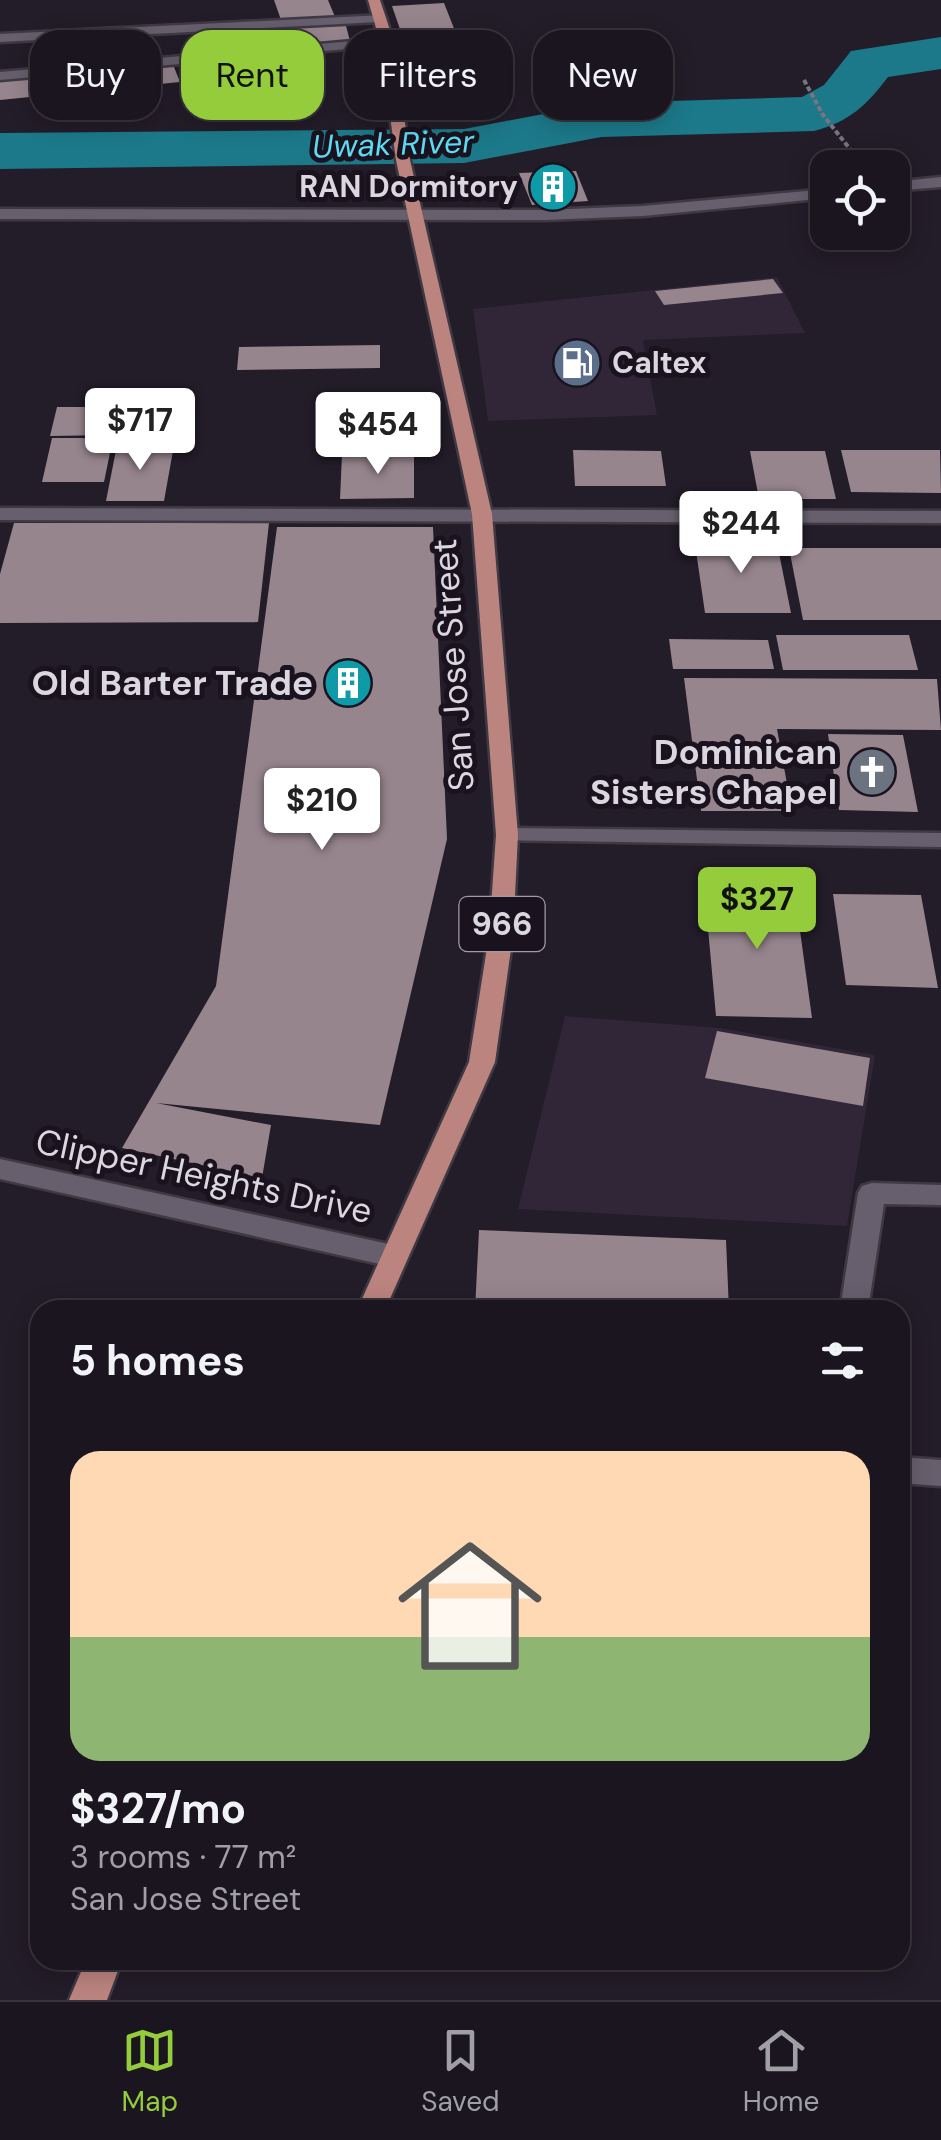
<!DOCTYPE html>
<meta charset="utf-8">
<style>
:root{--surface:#1a151f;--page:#231e28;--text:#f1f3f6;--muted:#9f9fa4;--line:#38343d;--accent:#94cc3c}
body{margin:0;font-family:"DM Sans",sans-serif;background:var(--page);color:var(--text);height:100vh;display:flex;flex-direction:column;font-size:38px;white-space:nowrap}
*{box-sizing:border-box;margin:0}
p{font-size:32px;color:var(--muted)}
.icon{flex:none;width:55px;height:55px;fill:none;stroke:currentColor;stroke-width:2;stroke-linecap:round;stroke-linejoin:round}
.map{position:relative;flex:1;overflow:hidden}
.sheet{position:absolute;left:30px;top:1300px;width:880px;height:670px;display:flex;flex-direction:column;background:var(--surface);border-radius:30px;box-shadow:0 5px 25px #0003,0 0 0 2px var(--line)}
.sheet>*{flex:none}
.hud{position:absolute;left:30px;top:30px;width:882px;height:90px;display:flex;gap:20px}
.tools{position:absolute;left:810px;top:150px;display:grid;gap:20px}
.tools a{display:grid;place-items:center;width:100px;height:100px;border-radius:20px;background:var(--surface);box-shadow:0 5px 25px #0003,0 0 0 2px var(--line);font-size:50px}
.price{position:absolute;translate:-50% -85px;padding:0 22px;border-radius:10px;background:#fff;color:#222;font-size:32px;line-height:65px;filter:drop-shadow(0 2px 5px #0008)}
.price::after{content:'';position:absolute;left:50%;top:60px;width:30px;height:22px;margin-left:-15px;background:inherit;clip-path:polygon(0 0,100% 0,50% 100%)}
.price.active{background:var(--accent);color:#111}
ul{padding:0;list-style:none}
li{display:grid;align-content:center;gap:20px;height:530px;padding:0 40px}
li+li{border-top:2px solid var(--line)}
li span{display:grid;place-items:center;height:310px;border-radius:30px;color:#555}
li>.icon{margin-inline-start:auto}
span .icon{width:180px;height:180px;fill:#fffc;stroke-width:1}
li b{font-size:42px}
h2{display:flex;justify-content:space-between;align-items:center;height:120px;padding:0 40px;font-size:42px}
.chip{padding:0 35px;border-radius:30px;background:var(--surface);box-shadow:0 5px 25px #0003,0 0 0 2px var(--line);font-size:35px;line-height:90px}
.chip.active{background:var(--accent);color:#111}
.menu{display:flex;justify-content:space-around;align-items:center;height:140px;border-top:2px solid var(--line);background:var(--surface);font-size:28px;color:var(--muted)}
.menu a{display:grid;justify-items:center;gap:5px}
.menu .active{color:var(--accent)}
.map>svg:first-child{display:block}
</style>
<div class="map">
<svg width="941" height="2000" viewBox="0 0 941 2000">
<rect width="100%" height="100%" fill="#231c29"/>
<path fill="#302637" d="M777 277 805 333 643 340 657 415 488 421 473 309Z
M565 1016 720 1028 875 1055 847 1226 518 1209Z"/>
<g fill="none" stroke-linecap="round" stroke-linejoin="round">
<path fill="#1c7989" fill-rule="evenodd" d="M941 37V69L888 77C867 105 849 122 814 131L601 137 464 163 0 169V133L464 129 601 103 802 97 824 85 851 51Z"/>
</g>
<path fill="#97858e" d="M274 0H328L335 17 281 20Z
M444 3 457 36 403 38 392 6Z
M345 22 351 45 299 47 295 25Z
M172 62 180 82 0 100V79Z
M576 171 588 201 532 205 519 173Z
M773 279 783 293 664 305 655 291Z
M380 345V368L237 370 239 347Z
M57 407H119L113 435 50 436Z
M52 438H113L104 482H42Z
M117 445H174L164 501H106Z
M573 450 661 451 666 486H575Z
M841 450H940L941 493 851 492Z
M750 451H825L836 499H759Z
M414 454V498L340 499 342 455Z
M14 523H269L258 622 0 623V574Z
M277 527H433L447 839 380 1125 156 1103 271 1125 262 1178 122 1148 216 986Z
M694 537 776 538 791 613H705Z
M789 548H941V620H803Z
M776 635H909L918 670H783Z
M669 639 768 640 774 669H673Z
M684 678 937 679 941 730 777 729 792 811H701Z
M828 734 903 735 918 812 839 810Z
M704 885 794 887 812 1018 716 1016Z
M833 894 921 895 938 988 846 985Z
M717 1031 870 1058 863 1106 705 1078Z
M479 1230 726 1240 729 1310H475Z"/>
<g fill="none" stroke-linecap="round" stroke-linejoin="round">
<g stroke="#3e3943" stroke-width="5">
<path id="lane" d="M872 1183 941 1185V1205L884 1204 868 1310H840L858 1193 862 1186Z"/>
</g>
<g stroke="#3e3943" stroke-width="5">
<path id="street" d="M384 15 386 18 379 22 0 42V34Z
M387 38 392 39V45L0 80V72Z
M941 177V187L892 191V182Z
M828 189V198L643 216 545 220 0 219V209L545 210 643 206Z
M0 508 941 511V523L0 520Z
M507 828 941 833V847L499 840 496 835 499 830Z
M0 1159 393 1245 403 1248 407 1256 403 1264 393 1267 0 1179Z
M900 1457 941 1460V1486L900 1483Z"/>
</g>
<g stroke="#3e3943" stroke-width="5">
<path id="primary" d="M368 0H380L394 42 410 160 492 514 518 835 513 935 495 1062 385 1310H357L469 1062 489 935 496 835 472 514 396 160 380 42Z
M86 1960H122L107 2000H69Z"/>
</g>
<path stroke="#7a747f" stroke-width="4" stroke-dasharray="5 2.5" stroke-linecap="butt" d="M804 80 823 115 865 168"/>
<use href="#lane" fill="#675f6e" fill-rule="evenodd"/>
<use href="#street" fill="#675f6e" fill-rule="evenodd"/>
<use href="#primary" fill="#bc847f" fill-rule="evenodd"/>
</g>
<defs>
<g id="building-disc" transform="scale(2.5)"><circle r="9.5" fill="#0f9aa8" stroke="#1a131f"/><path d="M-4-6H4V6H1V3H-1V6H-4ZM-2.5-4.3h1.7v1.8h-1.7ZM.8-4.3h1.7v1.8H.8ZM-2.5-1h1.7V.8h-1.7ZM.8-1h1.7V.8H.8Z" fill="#fff"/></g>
<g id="fuel-disc" transform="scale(2.5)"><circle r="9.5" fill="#5c6f8a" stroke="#1a131f"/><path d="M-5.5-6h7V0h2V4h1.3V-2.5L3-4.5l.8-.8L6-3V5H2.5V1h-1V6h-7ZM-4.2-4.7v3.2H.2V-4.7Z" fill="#fff"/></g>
<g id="church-disc" transform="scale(2.5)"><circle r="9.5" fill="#6b7280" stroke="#1a131f"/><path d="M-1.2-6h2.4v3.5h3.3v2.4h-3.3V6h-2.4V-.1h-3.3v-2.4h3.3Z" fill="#fff"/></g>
</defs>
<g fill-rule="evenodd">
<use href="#building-disc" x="553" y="187"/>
<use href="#fuel-disc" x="577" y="363"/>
<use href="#building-disc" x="348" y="683"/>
<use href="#church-disc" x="872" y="772"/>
</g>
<g text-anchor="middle" stroke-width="10" stroke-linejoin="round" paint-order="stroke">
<g font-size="30" font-weight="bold" fill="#dbd7e0" stroke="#1a131f" text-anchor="end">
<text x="518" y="197">RAN Dormitory</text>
<text x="612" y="373" text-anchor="start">Caltex</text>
</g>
<g font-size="32" font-style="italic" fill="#5ddbf2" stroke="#1a131f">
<text transform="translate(393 144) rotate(-2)" y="11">Uwak River</text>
</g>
<rect fill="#1a131f" stroke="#a19ca6" stroke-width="2.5" x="459.5" y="897" width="85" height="54" rx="8"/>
<g font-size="32" font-weight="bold" fill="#dbd7e0">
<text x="502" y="935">966</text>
</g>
<g font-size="35" fill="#dbd7e0" stroke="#1a131f">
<text transform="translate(453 665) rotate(-94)" y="12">San Jose Street</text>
<text transform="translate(204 1176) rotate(12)" y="12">Clipper Heights Drive</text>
</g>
<g font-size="35" font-weight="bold" fill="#dbd7e0" stroke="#1a131f" text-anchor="end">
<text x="313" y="695">Old Barter Trade</text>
<text x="837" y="764">Dominican<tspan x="837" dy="40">Sisters Chapel</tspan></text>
</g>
</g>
</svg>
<div class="tools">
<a><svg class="icon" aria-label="locate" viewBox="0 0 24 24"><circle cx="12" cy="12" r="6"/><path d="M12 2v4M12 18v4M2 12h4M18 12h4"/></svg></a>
</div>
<b class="price" style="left:140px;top:473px">$717</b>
<b class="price" style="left:378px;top:477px">$454</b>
<b class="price" style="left:741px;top:576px">$244</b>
<b class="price" style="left:322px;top:853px">$210</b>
<b class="price active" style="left:757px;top:952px">$327</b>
<div class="hud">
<a class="chip">Buy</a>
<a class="chip active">Rent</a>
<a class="chip">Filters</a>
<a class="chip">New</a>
</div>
<section class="sheet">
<h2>5 homes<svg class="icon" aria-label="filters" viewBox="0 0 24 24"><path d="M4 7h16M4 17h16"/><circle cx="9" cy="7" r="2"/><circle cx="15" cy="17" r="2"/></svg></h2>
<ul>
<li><span style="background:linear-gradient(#ffd9b3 60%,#8fb573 0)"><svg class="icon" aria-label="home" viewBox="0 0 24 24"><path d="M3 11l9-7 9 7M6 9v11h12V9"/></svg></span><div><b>$327/mo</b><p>3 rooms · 77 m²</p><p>San Jose Street</p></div></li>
</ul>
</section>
</div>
<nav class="menu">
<a class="active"><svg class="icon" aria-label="map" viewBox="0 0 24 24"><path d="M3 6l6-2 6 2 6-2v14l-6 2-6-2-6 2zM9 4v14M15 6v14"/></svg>Map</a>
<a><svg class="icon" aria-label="saved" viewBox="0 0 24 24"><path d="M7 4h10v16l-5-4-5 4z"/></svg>Saved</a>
<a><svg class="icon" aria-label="home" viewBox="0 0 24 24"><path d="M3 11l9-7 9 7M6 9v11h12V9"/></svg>Home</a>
</nav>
